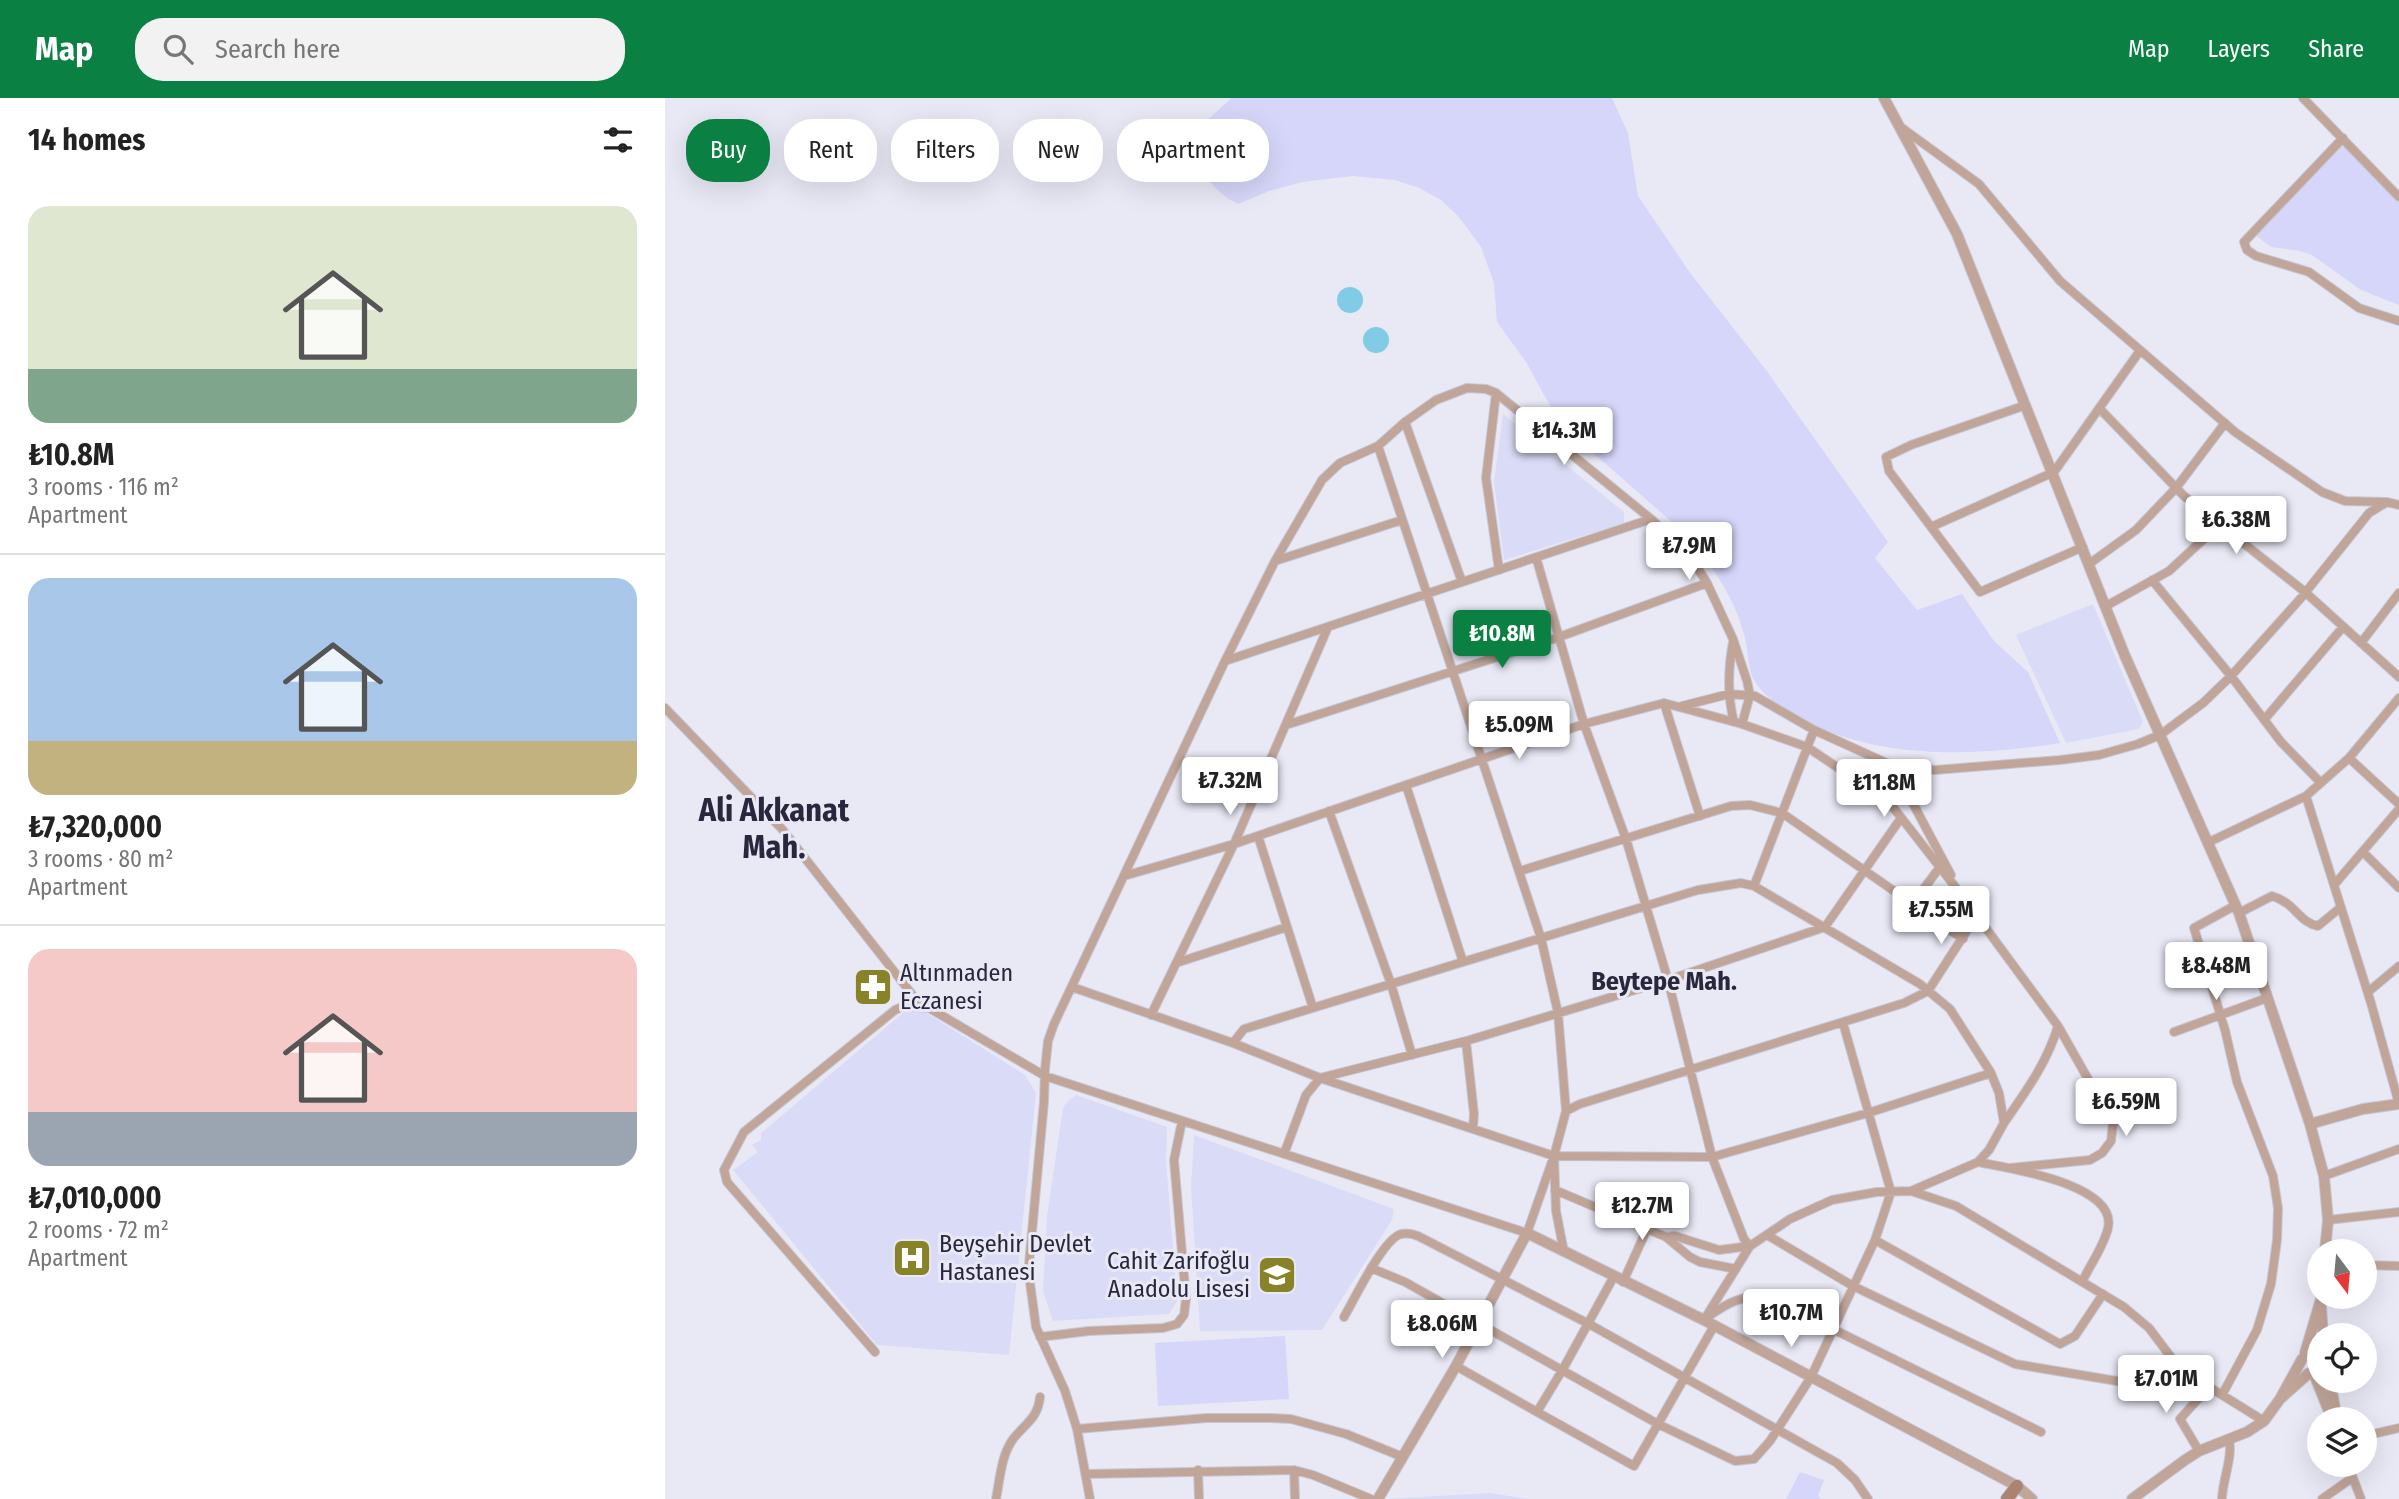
<!DOCTYPE html>
<meta charset="utf-8">
<style>
:root{--surface:#fff;--page:#f2f2f2;--text:#222;--muted:#767676;--line:#e0e0e0;--accent:#0b8043}
body{margin:0;font-family:"Fira Sans Condensed",sans-serif;background:var(--page);color:var(--text);height:100vh;display:flex;flex-direction:column;font-size:26px;white-space:nowrap}
*{box-sizing:border-box;margin:0}
p{font-size:23px;color:var(--muted)}
.icon{flex:none;width:38px;height:38px;fill:none;stroke:currentColor;stroke-width:2;stroke-linecap:round;stroke-linejoin:round}
.map{position:relative;flex:1;overflow:hidden}
.panel{display:flex;flex-direction:column;background:var(--surface);width:665px}
.panel>*{flex:none}
.guide{position:absolute;left:21px;top:21px;width:665px;height:63px;display:flex;gap:14px}
.needle{width:46px;rotate:164deg}
.tools{position:absolute;left:1642px;top:1141px;display:grid;gap:14px}
.tools a{display:grid;place-items:center;width:70px;height:70px;border-radius:50%;background:var(--surface);box-shadow:0 7px 28px #0002;font-size:35px}
.price{position:absolute;translate:-50% -60px;padding:0 16px;border-radius:7px;background:#fff;color:#222;font-size:23px;line-height:46px;filter:drop-shadow(0 2px 4px #0008)}
.price::after{content:'';position:absolute;left:50%;top:42px;width:21px;height:16px;margin-left:-10px;background:inherit;clip-path:polygon(0 0,100% 0,50% 100%)}
.price.active{background:var(--accent);color:#fff}
ul{padding:0;list-style:none}
li{display:grid;align-content:center;gap:14px;height:371px;padding:0 28px}
li+li{border-top:2px solid var(--line)}
li span{display:grid;place-items:center;height:217px;border-radius:21px;color:#555}
li>.icon{margin-inline-start:auto}
span .icon{width:126px;height:126px;fill:#fffc;stroke-width:1}
li b{font-size:30px}
h2{display:flex;justify-content:space-between;align-items:center;height:84px;padding:0 28px;font-size:30px}
.chip{padding:0 24px;border-radius:28px;background:var(--surface);box-shadow:0 7px 28px #0002;font-size:24px;line-height:63px}
.chip.active{background:var(--accent);color:#fff}
header{display:flex;align-items:center;gap:42px;box-sizing:border-box;height:98px;padding:0 35px;background:var(--accent);color:#fff}
header strong{font-size:33px}
nav{display:flex;gap:38px;margin-inline-start:auto;font-size:24px}
.search{width:490px;height:63px;background:var(--page);display:flex;align-items:center;gap:18px;box-sizing:border-box;padding:0 24px;border-radius:28px;color:var(--muted);font-size:26px}
main{display:flex;flex:1;min-height:0}
.map>svg:first-child{display:block}
</style>
<header>
<strong>Map</strong>
<div class="search"><svg class="icon" aria-label="search" viewBox="0 0 24 24"><circle cx="10" cy="10" r="6"/><path d="M15 15l6 6"/></svg>Search here</div>
<nav><a>Map</a><a>Layers</a><a>Share</a></nav>
</header>
<main>
<section class="panel">
<h2>14 homes<svg class="icon" aria-label="filters" viewBox="0 0 24 24"><path d="M4 7h16M4 17h16"/><circle cx="9" cy="7" r="2"/><circle cx="15" cy="17" r="2"/></svg></h2>
<ul>
<li><span style="background:linear-gradient(#dfe7d0 75%,#7fa58c 0)"><svg class="icon" aria-label="home" viewBox="0 0 24 24"><path d="M3 11l9-7 9 7M6 9v11h12V9"/></svg></span><div><b>₺10.8M</b><p>3 rooms · 116 m²</p><p>Apartment</p></div></li>
<li><span style="background:linear-gradient(#a9c7e8 75%,#c2b280 0)"><svg class="icon" aria-label="home" viewBox="0 0 24 24"><path d="M3 11l9-7 9 7M6 9v11h12V9"/></svg></span><div><b>₺7,320,000</b><p>3 rooms · 80 m²</p><p>Apartment</p></div></li>
<li><span style="background:linear-gradient(#f6c9c9 75%,#9aa5b1 0)"><svg class="icon" aria-label="home" viewBox="0 0 24 24"><path d="M3 11l9-7 9 7M6 9v11h12V9"/></svg></span><div><b>₺7,010,000</b><p>2 rooms · 72 m²</p><p>Apartment</p></div></li>
</ul>
</section>
<div class="map">
<svg width="1734" height="1401" viewBox="0 0 1734 1401">
<rect width="100%" height="100%" fill="#e9e9f6"/>
<path fill="#dadbf6" d="M838 316 959 414V425L839 462 829 384Z
M1428 506 1478 624 1474 631 1401 645 1351 537Z
M239 914H260L360 977 371 995 344 1257 212 1247 68 1072 93 1054 87 1047 96 1042V1035Z
M411 997 502 1029 501 1062 512 1204 504 1216 388 1223 378 1193 382 1118 398 1010 402 1004Z
M529 1037 729 1111 727 1122 657 1232 535 1233 526 1089Z
M825 1395 863 1401H721Z"/>
<path fill="#d5d6f9" d="M566 0H947L963 35 973 98 1026 176 1101 272 1223 444 1210 460 1252 512 1297 496 1329 543 1363 574 1395 645C1310 659 1211 662 1134 620 1118 611 1099 599 1089 582 1083 573 1083 548 1079 536 1069 499 1047 468 1024 439L895 326 861 264 832 224 829 185 816 149 794 119 776 102 754 90 730 82 688 78 637 84 604 93 573 106C550 95 533 74 532 46 532 42 532 34 534 30 537 26 560 7 566 0Z
M1676 45 1734 104V207L1696 192 1647 157 1635 153 1606 149 1589 136Z
M620 1238 624 1301 493 1308 490 1245Z
M1135 1374 1159 1382 1153 1398 1156 1401H1121Z"/>
<path fill="#82cbe7" d="M672 202a13 13 0 1 1 26 0a13 13 0 1 1-26 0Z
M698 242a13 13 0 1 1 26 0a13 13 0 1 1-26 0Z"/>
<g fill="none" stroke-linecap="round" stroke-linejoin="round">
<g stroke="#c6c6d5" stroke-width="10">
<path id="minor" d="M1638 0 1734 99
M1237 30 1314 86 1395 183 1570 334 1657 394 1680 403 1721 404
M1678 40 1579 144 1582 152 1591 158 1644 174 1694 210 1734 223
M831 295 821 380 834 472
M1361 307 1246 347 1221 359 1224 373 1315 494 1418 449
M1434 310 1519 398 1640 494 1734 579
M740 324 797 484
M713 348 876 840 893 915 901 1013 889 1058 891 1113 899 1154
M1266 429 1389 374 1474 254
M871 459 919 626 961 741 1003 882 1047 1059 1079 1141 1085 1148 1054 1152 1010 1138 1001 1139
M610 463 737 422
M1424 466 1471 432 1511 390 1560 325
M1487 482 1566 578 1616 644 1656 685
M1441 508 1504 473 1554 427
M1068 544C1063 571 1062 597 1069 624
M1696 545 1734 495
M560 563 986 421
M999 605 1035 718
M1017 608 1064 596 1090 598 1149 632 1228 668 1270 672 1395 662 1434 657 1473 646 1495 637 1538 605 1566 578 1636 500 1704 415 1722 404 1734 407
M0 610 117 731 257 909
M1599 622 1678 529
M621 627 894 539 1042 485
M1684 660 1734 706
M1228 668 1286 777
M741 687 798 864
M1641 698 1706 905 1734 1006
M664 713 726 886 747 957
M593 738 648 910
M1544 744 1641 698 1684 660 1734 600
M1698 754 1734 790
M855 773 1066 708 1085 707 1117 715 1298 841
M459 778 569 746 919 626 999 605 1077 626 1142 649 1224 704 1295 795 1393 928C1382 965 1361 993 1339 1025
M1669 787 1734 711
M1089 788 1149 632
M1248 805 1275 769
M1574 815 1607 798C1631 805 1633 824 1653 828L1676 809
M511 865 622 829
M407 889 568 945 655 980 889 1058 1047 1059 1203 1015 1326 975
M1703 894 1734 868
M486 917 569 746 663 529
M1509 934 1602 900
M801 943 809 1016 808 1030
M568 945 579 931 1033 792 1076 785 1089 788 1255 886 1285 911 1326 975 1334 995 1339 1025 1324 1052 1313 1064 1246 1093
M901 1013 915 1006 1239 905 1263 893 1312 817
M619 1056 641 997 655 980 801 943 1003 882 1160 829 1236 720
M1313 1064C1342 1070 1453 1086 1443 1130 1439 1148 1425 1167 1417 1184
M1345 1070 1425 1062 1437 1055 1446 1043 1448 1025 1393 928
M1659 1078 1734 1051
M890 1092 1001 1139 1025 1159 1035 1164 1071 1171
M1663 1122 1734 1114
M1102 1137 1188 1188 1350 1266 1464 1285 1490 1286 1515 1271
M1210 1142 1395 1246 1410 1238 1438 1196
M1699 1167 1734 1168
M706 1170 740 1184 993 1326 1070 1363 1089 1361 1105 1343 1146 1279 1210 1142 1226 1094 1178 925
M958 1184 982 1131
M1044 1218C1064 1204 1076 1198 1101 1198L1376 1334
M679 1219C689 1202 718 1141 736 1136 742 1135 748 1136 753 1138L924 1226 1172 1365 1190 1382 1203 1401
M1039 1222 1085 1148 1125 1121 1167 1102 1212 1094 1246 1093 1291 1108 1459 1209 1484 1230 1515 1271 1599 1323
M375 1239 424 1233 498 1230 512 1226 519 1217 521 1201 509 1062 517 1023
M210 1254 62 1084 59 1072 79 1034 230 912 239 908 264 910 380 978 862 1135 889 1058
M791 1268 872 1314 898 1271 948 1180
M1557 1297 1592 1232 1606 1186 1612 1142 1613 1110 1608 1078 1572 984 1560 932 1529 830 1571 807
M872 1314 969 1368 1049 1228
M412 1331 541 1320H605L626 1321 681 1336 738 1359
M1699 1338 1734 1330
M1534 1353 1515 1321 1543 1290
M1683 1367 1696 1401
M533 1372 534 1401
M629 1372 630 1401
M421 1376 629 1372 648 1377 706 1401
M1557 1400C1558 1381 1568 1358 1564 1342
M331 1401C335 1381 336 1358 348 1341 360 1326 373 1320 375 1299
M425 1401 412 1331 400 1293 371 1229 365 1185 364 1166 379 1004 380 971 383 943 389 926 560 563 610 463 657 382 675 365 713 348 740 324 771 302 802 290 821 291 831 295 986 421 1025 458 1042 485 1068 541 1082 583 1085 597 1077 626
M1657 1401 1687 1380"/>
</g>
<g stroke="#c6c6d5" stroke-width="12">
<path id="tertiary" d="M1219 0 1292 136 1460 558 1574 815 1645 1026 1659 1078 1663 1122 1660 1153
M1645 1026 1698 1011 1734 1006
M1656 1209 1658 1237
M1640 1255 1656 1201
M1637 1261 1615 1301 1644 1275
M1649 1276 1667 1321
M1665 1283 1672 1321
M713 1401 791 1268 862 1135 1039 1222 1352 1388 1367 1401
M1467 1401 1520 1362 1534 1353 1582 1334 1599 1323 1615 1301"/>
</g>
<g stroke="#c6c6d5" stroke-width="14">
<path id="secondary" d="M1342 1401 1352 1388"/>
</g>
<use href="#minor" stroke="#c1a599" stroke-width="8"/>
<use href="#tertiary" stroke="#c1a599" stroke-width="10"/>
<use href="#secondary" stroke="#ab8371" stroke-width="12"/>
</g>
<defs>
<g id="pharmacy-square" transform="scale(2.0125)"><rect x="-9" y="-9" width="18" height="18" rx="4" fill="#888229" stroke="#e9e9f6"/><path d="M-2-6h4v4h4v4h-4v4h-4v-4h-4v-4h4Z" fill="#fff"/></g>
<g id="hospital-square" transform="scale(2.0125)"><rect x="-9" y="-9" width="18" height="18" rx="4" fill="#888229" stroke="#e9e9f6"/><path d="M-5-5h3v3.5h4V-5h3V5h-3V1.5h-4V5h-3Z" fill="#fff"/></g>
<g id="school-square" transform="scale(2.0125)"><rect x="-9" y="-9" width="18" height="18" rx="4" fill="#888229" stroke="#e9e9f6"/><path d="M0-5L7-2L0 1L-7-2ZM-4 1L0 2.5L4 1V4Q0 6-4 4Z" fill="#fff"/></g>
</defs>
<g fill-rule="evenodd">
<use href="#pharmacy-square" x="208" y="889"/>
<use href="#hospital-square" x="247" y="1160"/>
<use href="#school-square" x="612" y="1177"/>
</g>
<g text-anchor="middle" stroke-width="6" stroke-linejoin="round" paint-order="stroke">
<g font-size="24" fill="#28273e" stroke="#e9e9f6" text-anchor="start">
<text x="235" y="883">Altınmaden<tspan x="235" dy="28">Eczanesi</tspan></text>
<text x="274" y="1154">Beyşehir Devlet<tspan x="274" dy="28">Hastanesi</tspan></text>
<text x="585" y="1171" text-anchor="end">Cahit Zarifoğlu<tspan x="585" dy="28">Anadolu Lisesi</tspan></text>
</g>
<g font-size="26" font-weight="bold" fill="#28273e" stroke="#e9e9f6">
<text x="999" y="892">Beytepe Mah.</text>
</g>
<g font-size="32" font-weight="bold" fill="#28273e" stroke="#e9e9f6">
<text x="109" y="723">Ali Akkanat<tspan x="109" dy="37">Mah.</tspan></text>
</g>
</g>
</svg>
<div class="tools">
<a><svg class="needle" viewBox="-14 -14 28 28"><path d="M0-13l5 13h-10z" fill="#e53935"/><path d="M0 13l5-13h-10z" fill="#767676"/></svg></a>
<a><svg class="icon" aria-label="locate" viewBox="0 0 24 24"><circle cx="12" cy="12" r="6"/><path d="M12 2v4M12 18v4M2 12h4M18 12h4"/></svg></a>
<a><svg class="icon" aria-label="layers" viewBox="0 0 24 24"><path d="M12 4l9 5-9 5-9-5zM3 14l9 5 9-5"/></svg></a>
</div>
<b class="price" style="left:899px;top:369px">₺14.3M</b>
<b class="price" style="left:1571px;top:458px">₺6.38M</b>
<b class="price" style="left:1024px;top:484px">₺7.9M</b>
<b class="price active" style="left:837px;top:572px">₺10.8M</b>
<b class="price" style="left:854px;top:663px">₺5.09M</b>
<b class="price" style="left:565px;top:719px">₺7.32M</b>
<b class="price" style="left:1219px;top:721px">₺11.8M</b>
<b class="price" style="left:1276px;top:848px">₺7.55M</b>
<b class="price" style="left:1551px;top:904px">₺8.48M</b>
<b class="price" style="left:1461px;top:1040px">₺6.59M</b>
<b class="price" style="left:977px;top:1144px">₺12.7M</b>
<b class="price" style="left:1126px;top:1251px">₺10.7M</b>
<b class="price" style="left:777px;top:1262px">₺8.06M</b>
<b class="price" style="left:1501px;top:1317px">₺7.01M</b>
<div class="guide">
<a class="chip active">Buy</a>
<a class="chip">Rent</a>
<a class="chip">Filters</a>
<a class="chip">New</a>
<a class="chip">Apartment</a>
</div>
</div>
</main>
